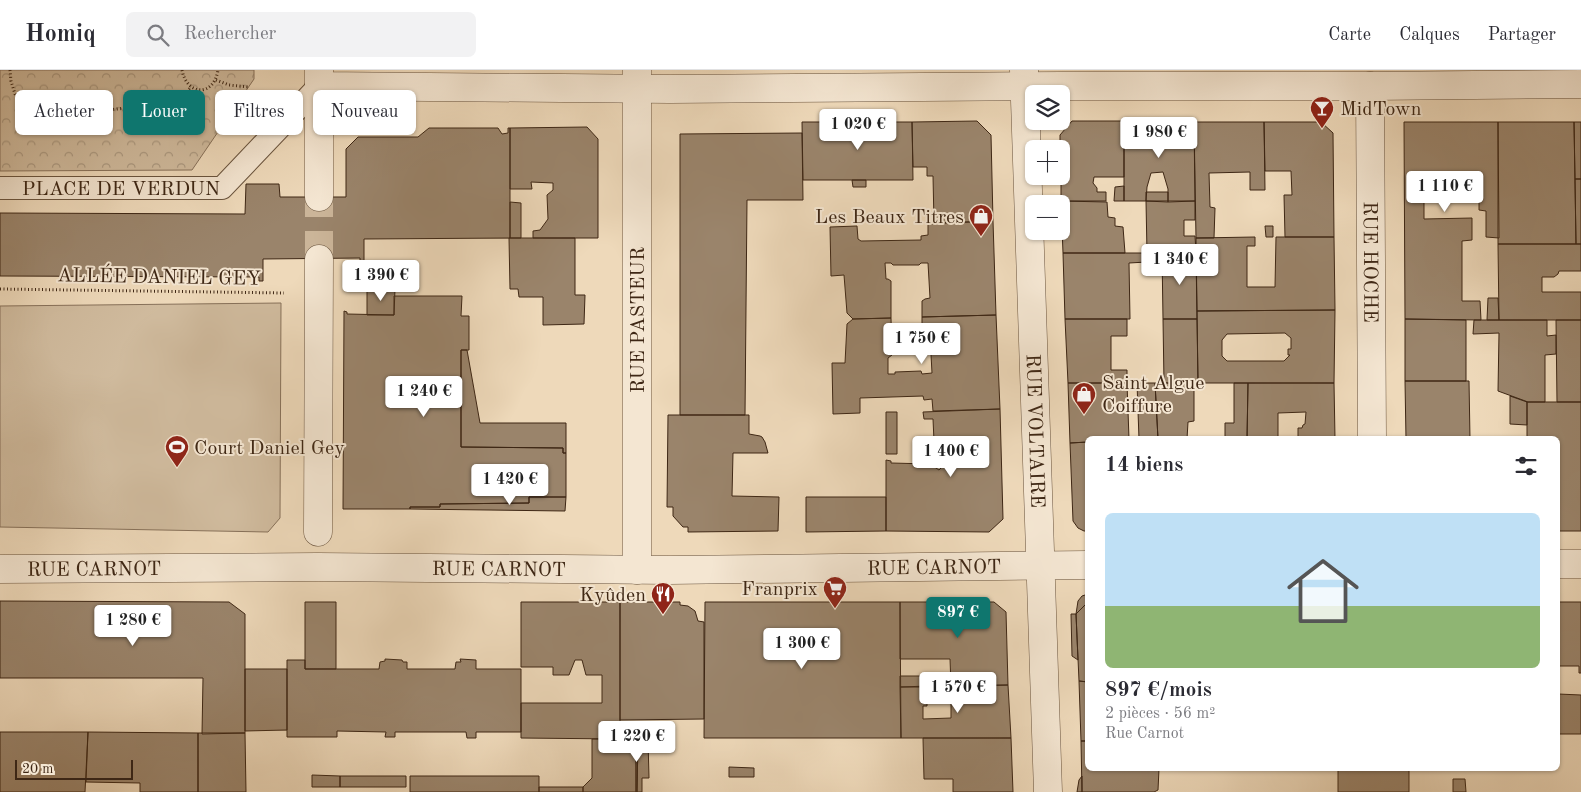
<!DOCTYPE html>
<html lang="fr">
<meta charset="utf-8">
<style>
:root{--surface:#fff;--page:#f2f2f3;--text:#2b2b33;--muted:#7c7c81;--line:#e1e1e2;--accent:#0f766e}
body{margin:0;font-family:"Old Standard TT",serif;background:var(--page);color:var(--text);height:100vh;display:flex;flex-direction:column;font-size:19px;white-space:nowrap}
*{box-sizing:border-box;margin:0}
p{font-size:16px;color:var(--muted)}
.icon{flex:none;width:28px;height:28px;fill:none;stroke:currentColor;stroke-width:2;stroke-linecap:round;stroke-linejoin:round}
.map{position:relative;flex:1;overflow:hidden}
.side{position:absolute;left:1085px;top:366px;width:475px;height:335px;display:flex;flex-direction:column;background:var(--surface);border-radius:8px;box-shadow:0 1px 4px #0004}
.side>*{flex:none}
.guide{position:absolute;left:15px;top:20px;width:475px;height:45px;display:flex;gap:10px}
.controls{position:absolute;left:1025px;top:15px;display:grid;gap:10px}
.controls a{display:grid;place-items:center;width:45px;height:45px;border-radius:8px;background:var(--surface);box-shadow:0 1px 4px #0004;font-size:25px}
.scale{position:absolute;left:15px;bottom:12px;width:118px;box-sizing:border-box;padding-left:5px;border:2px solid #3e2715;border-top:0;font-size:14px;line-height:18px;white-space:nowrap;color:#3e2715;-webkit-text-stroke:4px #f4e6d2;paint-order:stroke}
.price{position:absolute;translate:-50% -42px;padding:0 11px;border-radius:5px;background:#fff;color:#222;font-size:16px;line-height:32px;filter:drop-shadow(0 1px 2px #0008)}
.price::after{content:'';position:absolute;left:50%;top:30px;width:15px;height:11px;margin-left:-8px;background:inherit;clip-path:polygon(0 0,100% 0,50% 100%)}
.price.selected{background:var(--accent);color:#fff}
ul{padding:0;list-style:none}
li{display:grid;align-content:center;gap:10px;height:265px;padding:0 20px}
li span{display:grid;place-items:center;height:155px;border-radius:8px;color:#555}
li>.icon{margin-inline-start:auto}
span .icon{width:90px;height:90px;fill:#fffc;stroke-width:1}
li b{font-size:21px}
h2{display:flex;justify-content:space-between;align-items:center;height:60px;padding:0 20px;font-size:21px}
.chip{padding:0 18px;border-radius:8px;background:var(--surface);box-shadow:0 1px 4px #0004;font-size:18px;line-height:45px}
.chip.selected{background:var(--accent);color:#fff}
header{display:flex;align-items:center;gap:30px;box-sizing:border-box;height:70px;padding:0 25px;background:var(--surface);border-bottom:1px solid var(--line)}
header strong{font-size:24px}
nav{display:flex;gap:28px;margin-inline-start:auto;font-size:18px}
.search{width:350px;height:45px;background:var(--page);display:flex;align-items:center;gap:12px;box-sizing:border-box;padding:0 18px;border-radius:8px;color:var(--muted);font-size:19px}
.map>svg:first-child{display:block}
</style>
<header>
<strong>Homiq</strong>
<div class="search"><svg class="icon" aria-label="search" viewBox="0 0 24 24"><circle cx="10" cy="10" r="6"/><path d="M15 15l6 6"/></svg>Rechercher</div>
<nav><a>Carte</a><a>Calques</a><a>Partager</a></nav>
</header>
<div class="map">
<svg width="1581" height="722" viewBox="0 0 1581 722">
<defs>
<pattern id="forest-crowns" width="20" height="18" patternUnits="userSpaceOnUse" patternTransform="scale(1.25)"><rect width="20" height="18" fill="#d0bb9e"/><path d="M2 6a3 3 0 1 1 6 0M12 15a3 3 0 1 1 6 0" fill="none" stroke="#aa9880"/></pattern>
</defs>
<rect width="100%" height="100%" fill="#eed9ba"/>
<filter id="stains"><feTurbulence type="fractalNoise" baseFrequency=".004" numOctaves="4"/><feColorMatrix values="0 0 0 0 .2 0 0 0 0 .09 0 0 0 0 .02 0 0 0 .5 -.17"/></filter>
<radialGradient id="worn" r=".72"><stop offset=".6" stop-color="#630" stop-opacity="0"/><stop offset="1" stop-color="#630" stop-opacity=".3"/></radialGradient>
<path fill="#d0bb9e" stroke="#87715a" d="M281 233 280 448 268 462 0 457V236Z"/>
<path fill="url(#forest-crowns)" stroke="#87715a" d="M0 0H254V9L192 100 0 101Z"/>
<path fill="#9a846b" stroke="#3e2715" fill-rule="evenodd" d="M977 51 991 65 993 151 934 153 933 106H927V97H913L912 52Z
M1072 51H1124V107H1094L1093 113 1097 118V122H1106V131H1061V79H1060V65Z
M1124 51 1194 52 1195 131 1168 132V119L1163 102 1151 103 1147 117 1146 131H1124Z
M802 52H912L913 110H803Z
M1194 52H1264L1265 120H1250V102L1209 103 1210 137 1215 138 1214 168H1196Z
M1264 52H1321L1333 63 1334 167H1285L1284 125H1292L1291 101H1265Z
M1404 52H1498L1499 168 1486 167V141L1479 140V111H1456V115H1447L1446 111H1424V149L1472 148V170L1462 171V231H1480L1481 250 1405 249Z
M1498 52H1574L1576 174H1498Z
M1574 52H1581V109H1575Z
M587 57 598 69V168H533V161L540 160 548 149 547 125 553 120V113L531 112 532 119H510V58Z
M429 58H498L502 64 508 63V58H510V168L364 169V192H360V188L263 189V211H259V207L0 206V143L245 144 246 114H279L280 127H346V79L358 67H418Z
M802 63 803 130H747L745 345H680V64Z
M1575 109H1581V174H1576Z
M852 110H866V117H853Z
M1124 116V131H1114L1115 117Z
M1146 122H1168V132L1146 131Z
M1061 131 1107 132 1108 147 1115 148V156L1123 157 1125 183H1063Z
M1146 131H1195V150H1184V166H1195L1196 182 1147 183Z
M510 132 521 133V168H510Z
M993 151 996 245 922 247V231L925 229 930 228 928 193H921L919 195H893L891 193H885L886 209H888L891 211V248L853 249 847 243 844 205 831 206 830 157 857 156 858 169 861 171 921 170V166L928 165V154Z
M1265 156H1273V167H1266Z
M1255 167V176H1247V217H1275L1276 167H1334L1335 240 1197 241 1196 168Z
M509 168H575V225H585L584 254 543 255V227H519L518 219H510Z
M1498 174H1581V201H1559L1558 204 1554 207H1542V222H1581V250H1499Z
M1162 182H1196L1197 249H1163Z
M1063 183H1147V192L1129 193 1130 249H1065Z
M367 218 395 219 394 245H367Z
M394 226H462L461 246H469V280H461V377L563 378V383H566V427H529V433L440 434V437H410V439H343L344 241 347 242V244L394 245Z
M1488 228H1498L1499 250H1487Z
M1335 240 1334 313H1198L1197 241ZM1285 263 1291 268V279H1288V285H1290L1284 291H1227L1222 286V270L1227 264Z
M996 245 1000 339 933 341 932 329 924 330 923 326 860 328V343L833 344 832 293H845L847 254 853 249 891 248 892 285 888 288V304H895V302L921 301 922 304 932 303 930 266H925L922 262V247Z
M1065 249H1127V266H1111V300H1127V313H1068Z
M1163 249H1197L1198 313H1164Z
M1405 249 1466 250V311H1405Z
M1474 250H1547V266L1556 265V284L1545 285V332H1528L1498 321 1499 263 1473 264Z
M1556 250H1581V332H1557Z
M461 280H467L480 353H566V383H563V378L461 377Z
M1405 311H1469L1470 369H1406Z
M1068 313H1127L1129 369H1088V372L1070 373Z
M1137 313H1155L1158 369H1139Z
M1155 313H1194V351L1188 352 1187 369H1158Z
M1234 313H1248L1247 369H1225V353H1234Z
M1248 313H1334L1335 369H1298V358H1302L1303 355 1305 354 1306 342 1278 343V369H1247Z
M1510 326 1527 332V355L1510 354Z
M1527 332H1581V461H1558V369H1527Z
M1000 339 1003 449 989 462 886 461V390L891 391V393L930 394 939 400 946 393 937 380 935 371H934L933 349H924L923 342Z
M886 342H897V384H886Z
M668 345H749V364L760 366 762 367 765 372 768 383H733L732 426 779 427 778 461 688 462V457H683L673 446V437H667Z
M1088 372V461H1084L1078 458 1073 451 1070 373Z
M529 427H566L565 441 410 439V437H440V434L529 433Z
M806 427H886V461L806 462Z
M1088 524V532L1076 544 1078 531 1082 526Z
M0 531 229 532 245 544V663L202 664 203 608H0Z
M305 532H336V599H305Z
M521 532H620V669L521 668V633H602V605H586L582 590H575L569 605H553V597H521Z
M620 532H680V535L688 536 695 541 698 551 704 552V649L620 650Z
M705 532H900L901 668H704Z
M900 532H994L1006 542 1008 615 951 616 950 589H900Z
M1088 532V612L1079 611 1076 544Z
M1558 532H1581V603H1579V596H1558Z
M1071 544H1076L1078 590 1072 586Z
M385 589 402 590 403 592H407V599H455L456 592H461L460 589 476 590V599H521V662H476V668H467L466 662H395V667H385L386 662 337 661V667H287V590H305V599H379L380 592 385 591Z
M245 599H287V660L245 661Z
M900 606H928L929 616 900 617Z
M1079 611 1088 612V671H1081Z
M1008 615 1011 668H901L900 617H927V636H923V649L951 648V616Z
M1558 624 1581 625V664H1559L1558 675Z
M0 662H88L85 722H0Z
M88 662 198 663V722H140V713L86 712Z
M198 663H245L246 722H198Z
M923 668H1011L1013 722H953V709H924Z
M592 669H636V722H583V717L592 708Z
M636 669H638L637 722H636Z
M638 669H648L649 708H642V722H637Z
M1081 671H1088V699H1159L1158 720 1154 722H1082Z
M729 697 754 698V707H729Z
M1338 699H1409V722H1338Z
M312 705 340 706V717H312Z
M340 706H406V717H340Z
M410 706H539V722H410Z
M1082 706V722H1077L1079 710Z
M1453 709H1465L1466 722H1453Z
M539 717H583V722H539Z"/>
<g fill="none" stroke-linecap="round" stroke-linejoin="round">
<path stroke="#cbb599" stroke-width="28" stroke-dasharray="28 14" stroke-linecap="butt" d="M319 189V127"/>
<g stroke="#6a543e" stroke-width="24">
<g id="service">
<path id="s1" d="M0 118H222L319 16"/>
</g>
</g>
<g stroke="#6a543e" stroke-width="29">
<path id="pedestrian" d="M319 127V16
M318 462 319 189"/>
</g>
<g stroke="#6a543e" stroke-width="29">
<g id="minor">
<path d="M319 0V16L670 19 1063 16H1370L1581 14"/>
<path id="s2" d="M1024 0 1048 722"/>
<path d="M637 1V500"/>
<path id="s3" d="M1370 16 1372 369"/>
<path d="M1558 494H1581"/>
<path id="s4" d="M0 499 318 497 670 500 1088 495"/>
</g>
</g>
<path stroke="#3e2715" stroke-width="3" stroke-dasharray="1 2.5" stroke-linecap="butt" d="M10 0 11 11 15 24 26 38 40 46 59 49 82 43 161 34 180 28 191 17
M182 0C187 26 214 27 218 0
M216 10 229 15 248 17
M0 219 284 223"/>
<use href="#service" stroke="#f4e6d2" stroke-width="22"/>
<use href="#pedestrian" stroke="#f4e6d2" stroke-width="28"/>
<use href="#minor" stroke="#f4e6d2" stroke-width="28"/>
</g>
<defs>
<g id="bar-pin" transform="scale(1.25)"><path d="M0 17L-7.5 6A9.5 9.5 0 1 1 7.5 6Z" fill="#8f2418" stroke="#f4e6d2"/><path d="M-6-5H6L.8 .8V4.5H3.5V6h-7V4.5H-.8V.8Z" fill="#fff"/></g>
<g id="shop-pin" transform="scale(1.25)"><path d="M0 17L-7.5 6A9.5 9.5 0 1 1 7.5 6Z" fill="#8f2418" stroke="#f4e6d2"/><path d="M-5-2.5h2.3a2.7 3.5 0 0 1 5.4 0H5L5.5 6h-11ZM-1.5-2.5h3a1.5 2.3 0 0 0-3 0Z" fill="#fff"/></g>
<g id="stadium-pin" transform="scale(1.25)"><path d="M0 17L-7.5 6A9.5 9.5 0 1 1 7.5 6Z" fill="#8f2418" stroke="#f4e6d2"/><path d="M0-5a6.5 5 0 1 0 0 10a6.5 5 0 1 0 0-10ZM-3.5-1.8h7v3.6h-7Z" fill="#fff"/></g>
<g id="supermarket-pin" transform="scale(1.25)"><path d="M0 17L-7.5 6A9.5 9.5 0 1 1 7.5 6Z" fill="#8f2418" stroke="#f4e6d2"/><path d="M-6-5.5h2.5l.6 2H6L4.5 2H-2.5L-4.4-4H-6ZM-1.5 3.2a1.3 1.3 0 1 0 .1 0ZM3 3.2a1.3 1.3 0 1 0 .1 0Z" fill="#fff"/></g>
<g id="restaurant-pin" transform="scale(1.25)"><path d="M0 17L-7.5 6A9.5 9.5 0 1 1 7.5 6Z" fill="#8f2418" stroke="#f4e6d2"/><path d="M-5-6h1v4h1v-4h1v4h1v-4h1v5L-1.5 .5V6h-2V.5L-5-1ZM5-6V6H3V1.5H1.5Q1.5-4 5-6Z" fill="#fff"/></g>
</defs>
<g fill-rule="evenodd">
<use href="#bar-pin" x="1322" y="38"/>
<use href="#shop-pin" x="981" y="146"/>
<use href="#shop-pin" x="1084" y="324"/>
<use href="#stadium-pin" x="177" y="377"/>
<use href="#supermarket-pin" x="835" y="518"/>
<use href="#restaurant-pin" x="663" y="524"/>
</g>
<g text-anchor="middle" stroke-width="4" stroke-linejoin="round" paint-order="stroke">
<g font-size="20" fill="#3e2715" stroke="#f4e6d2" text-anchor="start">
<text x="1340" y="45">MidTown</text>
<text x="964" y="153" text-anchor="end">Les Beaux Titres</text>
<text x="1102" y="319">Saint Algue<tspan x="1102" dy="23">Coiffure</tspan></text>
<text x="194" y="384">Court Daniel Gey</text>
<text x="818" y="525" text-anchor="end">Franprix</text>
<text x="646" y="531" text-anchor="end">Kyûden</text>
</g>
<g font-size="20" fill="#3e2715" stroke="#f4e6d2">
<text dy="7" stroke="none"><textPath href="#s1" startOffset="121">PLACE DE VERDUN</textPath></text>
<text dy="7" stroke="none"><textPath href="#s3" startOffset="176">RUE HOCHE</textPath></text>
<text transform="translate(159 206) rotate(1)" y="7">ALLÉE DANIEL GEY</text>
<text transform="translate(637 250) rotate(-90)" y="7">RUE PASTEUR</text>
<text dy="7" stroke="none"><textPath href="#s2" startOffset="361">RUE VOLTAIRE</textPath></text>
<text dy="7" stroke="none"><textPath href="#s4" startOffset="934">RUE CARNOT</textPath></text>
<text dy="7" stroke="none"><textPath href="#s4" startOffset="94">RUE CARNOT</textPath></text>
<text dy="7" stroke="none"><textPath href="#s4" startOffset="499">RUE CARNOT</textPath></text>
</g>
</g>
<rect width="100%" height="100%" filter="url(#stains)"/>
<rect width="100%" height="100%" fill="url(#worn)"/>
</svg>
<div class="controls">
<a><svg class="icon" aria-label="layers" viewBox="0 0 24 24"><path d="M12 4l9 5-9 5-9-5zM3 14l9 5 9-5"/></svg></a>
<a>+</a>
<a>−</a>
</div>
<div class="scale">20 m</div>
<b class="price" style="left:858px;top:81px">1 020 €</b>
<b class="price" style="left:1159px;top:89px">1 980 €</b>
<b class="price" style="left:1445px;top:143px">1 110 €</b>
<b class="price" style="left:1180px;top:216px">1 340 €</b>
<b class="price" style="left:381px;top:232px">1 390 €</b>
<b class="price" style="left:922px;top:295px">1 750 €</b>
<b class="price" style="left:424px;top:348px">1 240 €</b>
<b class="price" style="left:951px;top:408px">1 400 €</b>
<b class="price" style="left:510px;top:436px">1 420 €</b>
<b class="price selected" style="left:958px;top:569px">897 €</b>
<b class="price" style="left:133px;top:577px">1 280 €</b>
<b class="price" style="left:802px;top:600px">1 300 €</b>
<b class="price" style="left:958px;top:644px">1 570 €</b>
<b class="price" style="left:637px;top:693px">1 220 €</b>
<div class="guide">
<a class="chip">Acheter</a>
<a class="chip selected">Louer</a>
<a class="chip">Filtres</a>
<a class="chip">Nouveau</a>
</div>
<section class="side">
<h2>14 biens<svg class="icon" aria-label="filters" viewBox="0 0 24 24"><path d="M4 7h16M4 17h16"/><circle cx="9" cy="7" r="2"/><circle cx="15" cy="17" r="2"/></svg></h2>
<ul>
<li><span style="background:linear-gradient(#bfe0f5 60%,#8fb573 0)"><svg class="icon" aria-label="home" viewBox="0 0 24 24"><path d="M3 11l9-7 9 7M6 9v11h12V9"/></svg></span><div><b>897 €/mois</b><p>2 pièces · 56 m²</p><p>Rue Carnot</p></div></li>
</ul>
</section>
</div>
